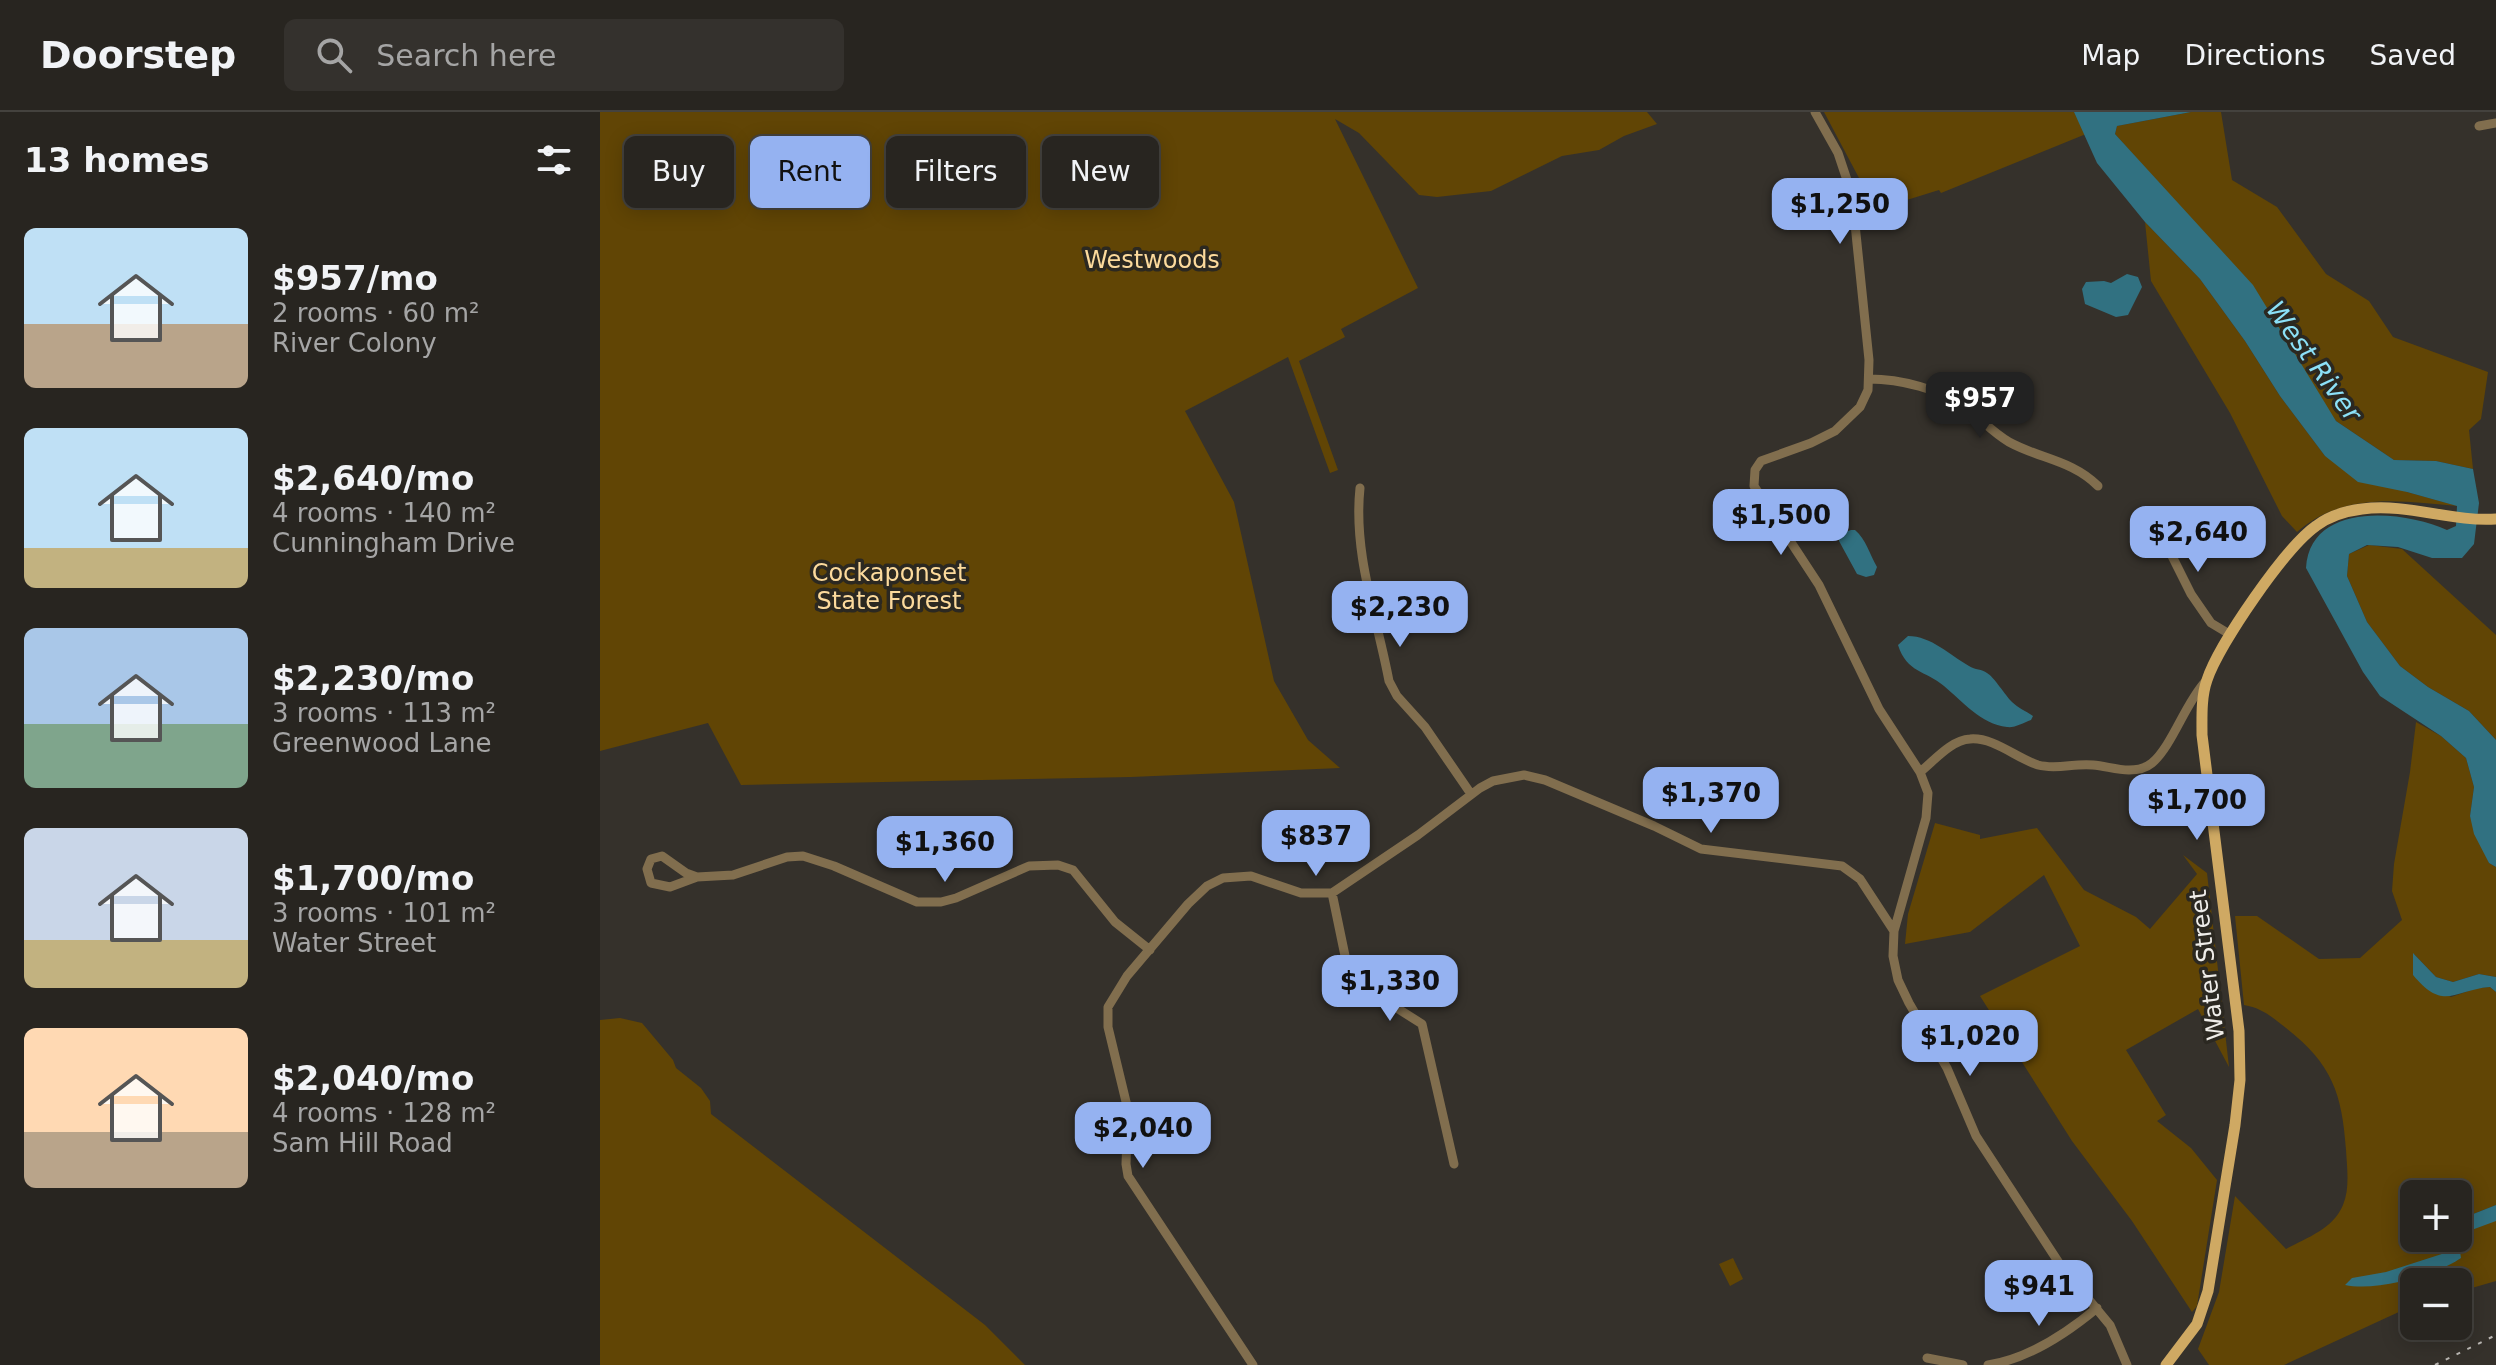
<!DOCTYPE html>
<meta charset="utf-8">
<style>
:root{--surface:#282520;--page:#34312d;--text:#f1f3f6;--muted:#a5a5a5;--line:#44423e;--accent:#95b2f1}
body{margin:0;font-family:"DejaVu Sans",sans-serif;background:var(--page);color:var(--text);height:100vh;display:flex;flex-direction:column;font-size:30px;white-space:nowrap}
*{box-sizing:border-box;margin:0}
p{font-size:26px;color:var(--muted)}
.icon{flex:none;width:44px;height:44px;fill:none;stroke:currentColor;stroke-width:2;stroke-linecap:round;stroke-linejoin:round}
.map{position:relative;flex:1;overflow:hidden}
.details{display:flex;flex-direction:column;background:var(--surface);width:600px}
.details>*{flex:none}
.guide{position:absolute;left:24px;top:24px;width:760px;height:72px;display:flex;gap:16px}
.controls{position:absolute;left:1800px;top:1068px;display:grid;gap:16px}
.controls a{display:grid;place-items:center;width:72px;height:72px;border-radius:12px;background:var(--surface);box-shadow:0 4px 20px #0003,0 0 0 2px var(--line);font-size:40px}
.price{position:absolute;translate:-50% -68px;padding:0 18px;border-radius:16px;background:var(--accent);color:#111;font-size:26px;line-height:52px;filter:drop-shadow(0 2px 4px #0008)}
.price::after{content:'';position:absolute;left:50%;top:48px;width:24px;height:18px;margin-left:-12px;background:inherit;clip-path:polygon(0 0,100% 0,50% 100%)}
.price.current{background:#222;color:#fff}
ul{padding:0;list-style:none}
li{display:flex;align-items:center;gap:24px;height:200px;padding:0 24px}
li span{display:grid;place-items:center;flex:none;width:224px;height:160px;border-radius:12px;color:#555}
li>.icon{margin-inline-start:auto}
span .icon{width:96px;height:96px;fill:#fffc;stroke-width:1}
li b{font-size:34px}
h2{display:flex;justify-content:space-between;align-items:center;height:96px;padding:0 24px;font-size:34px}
.pill{padding:0 28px;border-radius:12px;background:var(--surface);box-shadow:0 4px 20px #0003,0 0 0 2px var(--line);font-size:28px;line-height:72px}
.pill.current{background:var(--accent);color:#111}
header{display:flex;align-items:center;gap:48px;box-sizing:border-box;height:112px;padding:0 40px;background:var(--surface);border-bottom:2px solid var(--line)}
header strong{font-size:38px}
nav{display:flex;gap:44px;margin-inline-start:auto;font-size:28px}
.search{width:560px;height:72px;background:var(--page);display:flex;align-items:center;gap:20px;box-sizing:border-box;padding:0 28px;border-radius:12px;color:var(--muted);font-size:30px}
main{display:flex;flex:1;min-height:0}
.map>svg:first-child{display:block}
</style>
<header>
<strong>Doorstep</strong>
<div class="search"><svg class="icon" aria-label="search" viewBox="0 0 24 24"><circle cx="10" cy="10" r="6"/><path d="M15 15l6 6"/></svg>Search here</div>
<nav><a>Map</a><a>Directions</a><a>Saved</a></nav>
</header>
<main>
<section class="details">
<h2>13 homes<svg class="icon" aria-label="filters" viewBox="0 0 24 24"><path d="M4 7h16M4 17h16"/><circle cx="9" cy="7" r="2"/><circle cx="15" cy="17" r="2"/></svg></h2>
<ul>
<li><span style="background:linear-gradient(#bfe0f5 60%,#b9a48a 0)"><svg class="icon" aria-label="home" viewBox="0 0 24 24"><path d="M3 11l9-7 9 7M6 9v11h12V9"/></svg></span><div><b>$957/mo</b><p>2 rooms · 60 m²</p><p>River Colony</p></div></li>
<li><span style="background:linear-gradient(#bfe0f5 75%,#c2b280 0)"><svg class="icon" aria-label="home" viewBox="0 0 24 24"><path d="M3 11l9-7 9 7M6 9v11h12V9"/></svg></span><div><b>$2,640/mo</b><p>4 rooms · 140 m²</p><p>Cunningham Drive</p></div></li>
<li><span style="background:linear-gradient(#a9c7e8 60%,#7fa58c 0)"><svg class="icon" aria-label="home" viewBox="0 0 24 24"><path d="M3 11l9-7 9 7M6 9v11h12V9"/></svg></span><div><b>$2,230/mo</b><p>3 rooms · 113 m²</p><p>Greenwood Lane</p></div></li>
<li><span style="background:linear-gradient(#c9d6e8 70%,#c2b280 0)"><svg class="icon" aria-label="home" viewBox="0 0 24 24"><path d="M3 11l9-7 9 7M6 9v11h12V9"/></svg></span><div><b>$1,700/mo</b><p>3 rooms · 101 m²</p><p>Water Street</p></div></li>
<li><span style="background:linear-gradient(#ffd9b3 65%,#b9a48a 0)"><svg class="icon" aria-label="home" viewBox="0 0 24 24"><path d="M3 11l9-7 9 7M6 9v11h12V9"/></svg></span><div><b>$2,040/mo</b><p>4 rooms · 128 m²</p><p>Sam Hill Road</p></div></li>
</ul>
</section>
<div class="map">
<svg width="1896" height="1253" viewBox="0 0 1896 1253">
<rect width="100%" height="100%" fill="#35312b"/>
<path fill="#614505" d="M0 0H1047L1057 12 1024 24 999 38 962 44 891 79 837 85 819 83 759 21 735 7 818 176 741 217 745 225 699 249 738 358 730 361 688 245 585 299 634 390 674 569 708 628 740 656 531 665 141 673 108 611 0 639Z
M1224 0H1474L1486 22 1341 81 1339 78 1265 101 1259 66Z
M1591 0H1621L1632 68 1677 95 1726 162 1769 189 1793 225 1888 260 1881 307 1869 318 1873 357 1836 349 1794 348 1736 309 1589 105 1515 22 1517 14Z
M1545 110 1600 167 1645 229 1680 284 1725 344 1807 380 1858 394C1801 389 1744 379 1697 420L1682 404 1630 301 1551 169Z
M1769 433 1802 437 1896 523V628L1869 599 1828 575 1800 554 1767 510 1747 464 1749 442Z
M1816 610 1841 624 1866 646 1874 675 1870 704 1889 751 1896 755V865L1879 862 1853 870 1836 865 1814 842 1813 863 1851 885 1877 876 1890 875 1896 880V1093L1858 1108V1082H1814V1126H1858V1120L1896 1108V1169L1858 1180V1170H1814V1193L1684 1253H1609L1598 1237 1619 1180 1635 1084 1686 1137C1708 1125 1733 1117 1743 1093 1750 1076 1747 1056 1746 1038 1742 981 1732 952 1686 916 1672 905 1662 896 1644 893L1635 804H1657L1719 847 1760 846 1802 808 1792 779 1794 752 1810 660Z
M1335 711 1380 723V727L1437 716 1484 778 1536 805 1550 817 1597 762 1583 743 1607 761 1629 955 1598 897 1526 938 1566 1003 1557 1009 1591 1036 1617 1068 1597 1194 1592 1200 1532 1109 1472 1029 1380 884 1480 834 1444 763 1370 820 1305 832 1308 802Z
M20 906 42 911 73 948 76 956 101 976 110 989 111 1002 385 1213 425 1253H0V908Z
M1133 1146 1143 1167 1130 1174 1119 1152Z"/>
<path fill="#317181" d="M1474 0H1591L1517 14 1515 22 1653 173 1736 309 1794 348 1836 349 1873 357 1879 391 1874 432 1862 446H1832L1798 435 1767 433 1749 442 1747 464 1767 510 1800 554 1828 575 1869 599 1896 628V755L1889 751 1874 722 1870 704 1874 675 1866 646 1841 624 1780 584 1763 560 1706 456C1710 389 1803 398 1847 418L1856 414 1857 394 1807 380 1758 370 1725 344 1680 284 1645 229 1600 167 1545 110 1497 51Z
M1527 162 1538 165 1542 175 1528 203 1516 205 1485 192 1482 177 1486 170 1504 169 1511 171Z
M1251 418H1255C1266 427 1270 443 1277 455L1274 463 1266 465 1257 462 1239 429V422Z
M1308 524C1331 524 1350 543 1369 554 1375 558 1382 557 1387 561 1394 565 1405 583 1412 590 1418 596 1426 599 1433 604L1431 608C1423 611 1415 616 1407 615 1381 612 1362 589 1344 574 1325 558 1307 561 1298 533Z
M1813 841 1836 865 1853 870 1879 862 1896 865V880L1890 875C1853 878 1844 900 1813 863Z
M1896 1093V1109L1858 1123V1108Z
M1846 1126H1858L1861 1146C1836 1163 1776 1180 1745 1173L1752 1166 1786 1160 1848 1140Z"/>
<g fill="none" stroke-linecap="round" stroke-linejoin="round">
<path stroke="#816e4e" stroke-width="9" d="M1215 0 1238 41 1252 83 1269 248 1268 278 1260 295 1235 319 1211 331 1161 349 1155 358 1154 374 1219 473 1279 597 1320 660 1328 681 1326 706 1294 819 1293 844 1298 868 1309 891 1347 956 1376 1024 1461 1154 1510 1213 1527 1253
M1879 14 1896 11
M1269 267C1300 267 1340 277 1365 295 1380 306 1393 321 1409 330 1440 347 1472 348 1498 374
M760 376C753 442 777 505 789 569L797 584 825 615 871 682
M1560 408 1569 438 1591 482 1611 511 1631 523
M1320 660C1334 649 1351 628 1370 627 1394 625 1416 646 1438 653 1456 658 1474 651 1493 653 1505 654 1517 658 1529 658 1537 658 1546 656 1552 651 1572 634 1585 592 1605 570
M97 765 86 761 62 744 51 747 47 757 51 771 70 775 97 765 133 763 187 745 203 744 234 754 317 790H341L356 786 429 754 458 753 473 758 515 810 550 838
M732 781 749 863 770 879 822 912 854 1052
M1327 1246 1363 1253
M653 1253 528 1064 526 1052 528 998 508 915V895L527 864 588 792 607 774 623 766 651 764 701 781H732L818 723 880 676 893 669 924 663 945 668 1054 714 1101 737 1242 754 1260 767 1294 819
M1388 1253C1428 1247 1467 1221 1497 1196"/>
<path stroke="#cfa963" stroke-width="11" d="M1566 1253 1597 1212 1608 1179 1635 1013 1640 968 1639 919 1602 623C1602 605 1601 585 1607 568 1619 532 1685 436 1716 414 1729 404 1746 399 1762 397 1808 391 1851 410 1896 407"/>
<path stroke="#bab7b3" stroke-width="2" stroke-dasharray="4 8" stroke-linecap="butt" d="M1835 1253 1896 1223"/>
</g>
<g text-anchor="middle" stroke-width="7" stroke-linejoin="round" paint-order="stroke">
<g font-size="24" fill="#fcda9c" stroke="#2b2821">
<text x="552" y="156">Westwoods</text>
<text x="289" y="469">Cockaponset<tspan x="289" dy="28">State Forest</tspan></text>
</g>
<g font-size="24" fill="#efede9" stroke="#2b2821">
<text transform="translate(1607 853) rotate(-97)" y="8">Water Street</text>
</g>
<g font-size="26" font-style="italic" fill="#8ce1f8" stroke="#2b2821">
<text transform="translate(1714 249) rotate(54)" y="9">West River</text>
</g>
</g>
</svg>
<div class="controls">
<a>+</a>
<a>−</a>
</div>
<b class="price" style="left:1240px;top:134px">$1,250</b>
<b class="price current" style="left:1380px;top:328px">$957</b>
<b class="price" style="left:1181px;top:445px">$1,500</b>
<b class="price" style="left:1598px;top:462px">$2,640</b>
<b class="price" style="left:800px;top:537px">$2,230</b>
<b class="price" style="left:1111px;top:723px">$1,370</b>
<b class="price" style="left:1597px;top:730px">$1,700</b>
<b class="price" style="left:716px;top:766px">$837</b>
<b class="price" style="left:345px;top:772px">$1,360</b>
<b class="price" style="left:790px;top:911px">$1,330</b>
<b class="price" style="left:1370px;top:966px">$1,020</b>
<b class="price" style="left:543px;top:1058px">$2,040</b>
<b class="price" style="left:1439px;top:1216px">$941</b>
<div class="guide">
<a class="pill">Buy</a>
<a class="pill current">Rent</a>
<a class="pill">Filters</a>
<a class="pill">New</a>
</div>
</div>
</main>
